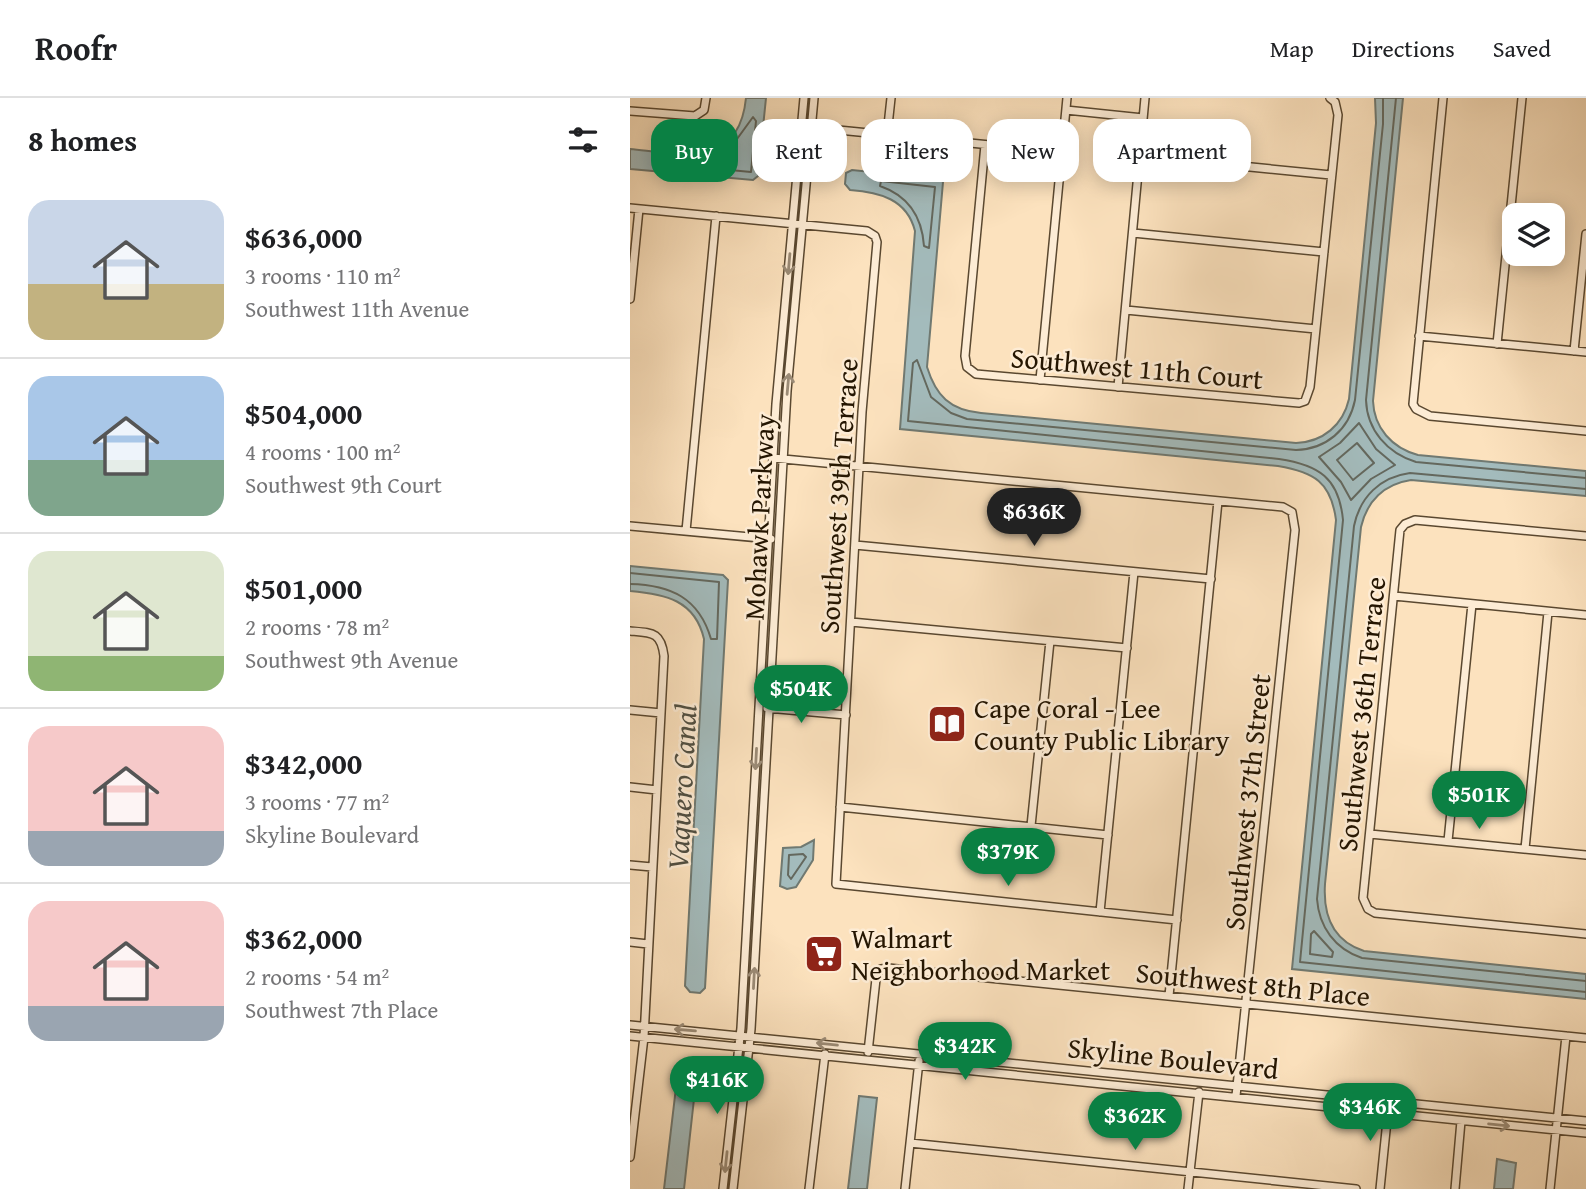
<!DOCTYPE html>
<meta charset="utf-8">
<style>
:root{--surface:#fff;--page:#f6f6f6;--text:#202124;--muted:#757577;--line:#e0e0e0;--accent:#0b8043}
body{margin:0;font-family:"Gentium Book Plus",serif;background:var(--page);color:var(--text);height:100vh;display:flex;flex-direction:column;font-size:26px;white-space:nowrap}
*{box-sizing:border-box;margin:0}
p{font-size:23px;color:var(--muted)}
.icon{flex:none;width:38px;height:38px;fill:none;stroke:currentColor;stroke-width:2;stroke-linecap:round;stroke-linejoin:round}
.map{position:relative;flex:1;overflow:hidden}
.side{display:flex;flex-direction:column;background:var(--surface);width:630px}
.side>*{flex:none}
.banner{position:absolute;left:21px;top:21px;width:665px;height:63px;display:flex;gap:14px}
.buttons{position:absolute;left:872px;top:105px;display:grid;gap:14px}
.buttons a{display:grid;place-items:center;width:63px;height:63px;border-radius:14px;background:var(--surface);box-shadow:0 4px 18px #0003;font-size:35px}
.price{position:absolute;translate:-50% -60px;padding:0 16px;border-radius:24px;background:var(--accent);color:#fff;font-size:23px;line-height:46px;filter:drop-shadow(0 2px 4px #0008)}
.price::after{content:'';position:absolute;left:50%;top:42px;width:21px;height:16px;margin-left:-10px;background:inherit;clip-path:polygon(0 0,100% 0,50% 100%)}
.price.active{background:#222;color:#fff}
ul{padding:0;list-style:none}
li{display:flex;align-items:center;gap:21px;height:175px;padding:0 28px}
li+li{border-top:2px solid var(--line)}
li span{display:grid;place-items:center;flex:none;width:196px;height:140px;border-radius:21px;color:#555}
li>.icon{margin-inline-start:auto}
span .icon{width:84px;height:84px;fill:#fffc;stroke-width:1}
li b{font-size:30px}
h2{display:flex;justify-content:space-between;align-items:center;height:84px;padding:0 28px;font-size:30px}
.chip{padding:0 24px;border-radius:21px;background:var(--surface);box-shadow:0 4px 18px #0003;font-size:24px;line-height:63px}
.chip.active{background:var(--accent);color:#fff}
header{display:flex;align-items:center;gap:42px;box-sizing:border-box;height:98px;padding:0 35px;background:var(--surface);border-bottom:2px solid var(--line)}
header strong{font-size:33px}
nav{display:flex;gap:38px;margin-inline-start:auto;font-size:24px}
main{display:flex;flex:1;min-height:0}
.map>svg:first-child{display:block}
</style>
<header>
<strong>Roofr</strong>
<nav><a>Map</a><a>Directions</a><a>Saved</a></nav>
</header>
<main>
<section class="side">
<h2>8 homes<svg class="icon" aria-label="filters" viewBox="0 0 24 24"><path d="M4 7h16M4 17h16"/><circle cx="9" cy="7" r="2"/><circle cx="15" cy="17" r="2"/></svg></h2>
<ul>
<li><span style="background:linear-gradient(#c9d6e8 60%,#c2b280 0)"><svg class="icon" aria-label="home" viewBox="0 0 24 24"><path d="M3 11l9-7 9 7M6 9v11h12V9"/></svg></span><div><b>$636,000</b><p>3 rooms · 110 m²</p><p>Southwest 11th Avenue</p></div></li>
<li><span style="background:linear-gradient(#a9c7e8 60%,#7fa58c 0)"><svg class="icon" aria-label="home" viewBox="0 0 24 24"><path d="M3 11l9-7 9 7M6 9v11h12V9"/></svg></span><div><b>$504,000</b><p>4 rooms · 100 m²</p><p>Southwest 9th Court</p></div></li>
<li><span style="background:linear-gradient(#dfe7d0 75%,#8fb573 0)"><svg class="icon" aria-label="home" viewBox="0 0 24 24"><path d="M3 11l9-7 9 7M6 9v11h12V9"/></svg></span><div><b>$501,000</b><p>2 rooms · 78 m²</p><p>Southwest 9th Avenue</p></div></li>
<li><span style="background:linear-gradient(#f6c9c9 75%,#9aa5b1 0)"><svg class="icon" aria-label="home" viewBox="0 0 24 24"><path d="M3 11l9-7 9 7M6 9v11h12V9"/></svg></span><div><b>$342,000</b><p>3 rooms · 77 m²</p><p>Skyline Boulevard</p></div></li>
<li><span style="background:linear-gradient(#f6c9c9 75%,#9aa5b1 0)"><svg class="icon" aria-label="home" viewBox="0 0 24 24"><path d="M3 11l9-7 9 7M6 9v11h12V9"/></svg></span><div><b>$362,000</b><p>2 rooms · 54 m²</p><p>Southwest 7th Place</p></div></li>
</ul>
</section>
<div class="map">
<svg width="956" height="1091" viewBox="0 0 956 1091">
<rect width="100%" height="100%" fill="#fce2be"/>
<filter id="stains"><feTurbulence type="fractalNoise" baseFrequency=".00286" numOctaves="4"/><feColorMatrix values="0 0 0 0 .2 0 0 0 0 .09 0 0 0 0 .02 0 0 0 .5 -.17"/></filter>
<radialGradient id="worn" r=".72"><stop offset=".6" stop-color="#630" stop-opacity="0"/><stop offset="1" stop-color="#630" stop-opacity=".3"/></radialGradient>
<path fill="#a3bbbc" stroke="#707971" stroke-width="2" d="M116 0H136L128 78 123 82 0 71V51C52 56 109 71 116 0Z
M745 0H773L743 303C744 330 762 350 788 357L956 373V398L781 382C754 386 737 403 731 429L695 786C693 817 703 843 734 853L956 876V901L662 871 706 422C701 384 684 374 648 368L270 331 285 133C277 101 249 94 220 92L215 86 216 75 222 72 309 81 313 84 297 269C306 298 320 312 351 315L666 345C693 344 713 327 719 301L746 25Z
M0 468 93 477 98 482 75 890 70 895 60 894 55 888 74 541C65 502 35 496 0 493Z
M184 742 183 762 166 789 157 791 150 788 153 750 171 749Z
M47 981 66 983 54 1091H34Z
M229 998 247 1000 237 1091H218Z
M867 1061 886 1065 883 1091H864Z"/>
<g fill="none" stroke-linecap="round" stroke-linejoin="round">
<path stroke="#64685e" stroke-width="2" d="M753 0V26L725 302C719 332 696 351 666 352L337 321 321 315 301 299 287 262 283 265 278 323 649 361C689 367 709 380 713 422L670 864 956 894
M766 0 736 302C737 332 757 355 786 364L956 380
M123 19 126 23 121 74 68 69 69 64 99 52Z
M251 83 305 89 299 150 294 148C292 119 279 98 250 88Z
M729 325 746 351 765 367 741 381 721 402 711 384 689 359 710 345Z
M727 345 744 365 723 382 707 362Z
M956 391 780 375C750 379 730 399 724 428L687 801C689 829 705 851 732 860L956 883
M0 475 89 484 87 541H81C69 500 41 487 0 486
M159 757 173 756 176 759 161 781 158 777Z
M684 833 703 854 702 859 680 856 681 836Z"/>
<g stroke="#5a4830" stroke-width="10">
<path id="minor" d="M813 0 783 306 786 311 800 318 956 333
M436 12 513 20
M0 13 65 18 74 12 76 0
M178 29 432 54
M257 37 261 0
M355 47 335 258 337 269 346 276 669 305 675 303 680 289 708 17 705 4 700 0
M510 58 701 77
M0 110 237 133 245 138 247 144 232 314 206 786 547 822
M503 135 694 154
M0 201 9 111
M496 212 686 231
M789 238 956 254
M867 246 892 0
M944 253 956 136
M410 282 437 0
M488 289 515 0
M143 360 653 409 662 414 665 432 606 998
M0 428 141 441
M56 433 86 118
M956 438 785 422 775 426 770 432 733 800 738 811 745 815 956 836
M225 447 581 481
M764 498 956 517
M221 524 497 550
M0 533C23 535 31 534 34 558L14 939 0 1059
M137 610 216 617
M0 612 31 615
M0 689 27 692
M210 709 478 737
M401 728 420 543
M740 736 956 757
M818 743 842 506
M895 751 918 514
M0 767 22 769
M470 814 504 474
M0 844 18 846
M539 898 588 403
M0 927 956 1023
M0 938 956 1035
M238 954 246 881 251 871 258 870 956 940
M280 1045 726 1091
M93 1091 111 930 146 306 174 0
M103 1091 121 931 157 293 184 0
M179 1091 195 956
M275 1091 289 963
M558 1091 569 994
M750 1091 759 1003
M825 1091 831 1023
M920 1091 936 938"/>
</g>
<use href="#minor" stroke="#fdecd5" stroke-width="7"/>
</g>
<defs><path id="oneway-shaft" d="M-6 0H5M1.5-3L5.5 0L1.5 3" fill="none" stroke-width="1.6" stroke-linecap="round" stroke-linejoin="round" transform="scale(1.75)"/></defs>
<g stroke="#9b8b76">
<use href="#oneway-shaft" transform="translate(159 166) rotate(95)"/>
<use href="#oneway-shaft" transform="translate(158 286) rotate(-85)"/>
<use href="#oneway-shaft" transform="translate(126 661) rotate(93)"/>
<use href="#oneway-shaft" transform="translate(124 880) rotate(-87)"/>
<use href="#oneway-shaft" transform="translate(55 932) rotate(-175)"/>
<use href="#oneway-shaft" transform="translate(197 946) rotate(-174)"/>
<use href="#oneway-shaft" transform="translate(869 1027) rotate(6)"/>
<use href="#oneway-shaft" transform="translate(96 1064) rotate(96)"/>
</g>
<defs>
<g id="library-square" transform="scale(2.0125)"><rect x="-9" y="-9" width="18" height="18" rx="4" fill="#8f2418" stroke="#fdecd5"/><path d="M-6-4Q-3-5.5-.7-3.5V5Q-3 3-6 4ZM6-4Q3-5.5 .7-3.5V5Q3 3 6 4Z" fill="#fff"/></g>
<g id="supermarket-square" transform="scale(2.0125)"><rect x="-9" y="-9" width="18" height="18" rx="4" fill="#8f2418" stroke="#fdecd5"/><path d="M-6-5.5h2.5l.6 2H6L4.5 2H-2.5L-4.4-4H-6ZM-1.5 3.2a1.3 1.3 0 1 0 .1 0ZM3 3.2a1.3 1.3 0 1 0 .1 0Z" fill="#fff"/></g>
</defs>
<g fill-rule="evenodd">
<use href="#library-square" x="317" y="626"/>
<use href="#supermarket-square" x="194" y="856"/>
</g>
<g text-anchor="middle" stroke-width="5" stroke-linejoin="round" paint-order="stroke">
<g font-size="28" fill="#241501" stroke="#fdecd5">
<text transform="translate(507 270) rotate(5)" y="10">Southwest 11th Court</text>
<text transform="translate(208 398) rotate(-86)" y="10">Southwest 39th Terrace</text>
<text transform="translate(129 419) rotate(-87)" y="10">Mohawk Parkway</text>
<text transform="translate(731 616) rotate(-84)" y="10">Southwest 36th Terrace</text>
<text transform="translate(617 704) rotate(-84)" y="10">Southwest 37th Street</text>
<text transform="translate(623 886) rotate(6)" y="10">Southwest 8th Place</text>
<text transform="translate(543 960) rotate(6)" y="10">Skyline Boulevard</text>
</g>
<g font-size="28" fill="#241501" stroke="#fdecd5" text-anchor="start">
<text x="344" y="620">Cape Coral - Lee<tspan x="344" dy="32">County Public Library</tspan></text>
<text x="221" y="850">Walmart<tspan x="221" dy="32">Neighborhood Market</tspan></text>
</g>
<g font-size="30" font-style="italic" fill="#504f42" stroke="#fdecd5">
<text transform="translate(52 689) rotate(-87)" y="10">Vaquero Canal</text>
</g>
</g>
<rect width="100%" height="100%" filter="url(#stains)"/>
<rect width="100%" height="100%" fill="url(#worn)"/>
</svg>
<div class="buttons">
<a><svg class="icon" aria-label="layers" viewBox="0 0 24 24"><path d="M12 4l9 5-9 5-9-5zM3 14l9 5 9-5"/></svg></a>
</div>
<b class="price active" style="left:404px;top:450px">$636K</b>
<b class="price" style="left:171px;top:627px">$504K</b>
<b class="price" style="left:849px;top:733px">$501K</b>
<b class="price" style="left:378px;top:790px">$379K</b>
<b class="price" style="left:335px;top:984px">$342K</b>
<b class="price" style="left:87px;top:1018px">$416K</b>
<b class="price" style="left:740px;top:1045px">$346K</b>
<b class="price" style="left:505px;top:1054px">$362K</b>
<div class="banner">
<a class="chip active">Buy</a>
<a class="chip">Rent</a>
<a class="chip">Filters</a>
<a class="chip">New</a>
<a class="chip">Apartment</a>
</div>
</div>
</main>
